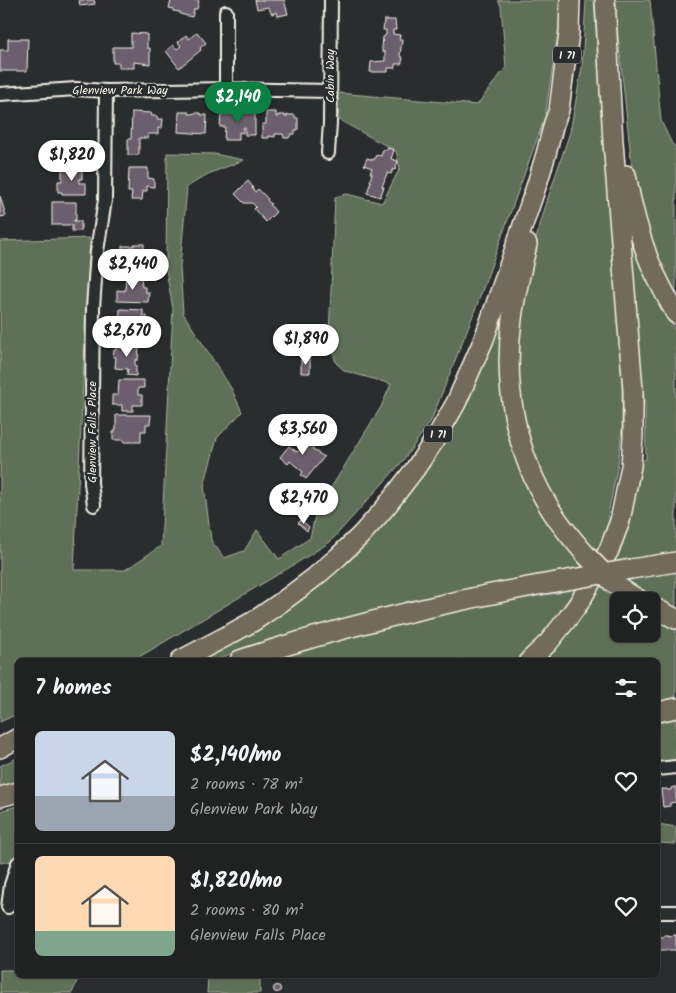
<!DOCTYPE html>
<meta charset="utf-8">
<style>
:root{--surface:#202222;--page:#2d2f2f;--text:#f1f3f6;--muted:#a2a4a5;--line:#3d3f40;--accent:#0b8043}
body{margin:0;font-family:Kalam,sans-serif;background:var(--page);color:var(--text);height:100vh;display:flex;flex-direction:column;font-size:19px;white-space:nowrap}
*{box-sizing:border-box;margin:0}
p{font-size:16px;color:var(--muted)}
.icon{flex:none;width:28px;height:28px;fill:none;stroke:currentColor;stroke-width:2;stroke-linecap:round;stroke-linejoin:round}
.map{position:relative;flex:1;overflow:hidden}
.side{position:absolute;left:15px;top:658px;width:645px;height:320px;display:flex;flex-direction:column;background:var(--surface);border-radius:8px;box-shadow:0 1px 4px #0004,0 0 0 1px var(--line)}
.side>*{flex:none}
.tools{position:absolute;left:610px;top:592px;display:grid;gap:10px}
.tools a{display:grid;place-items:center;width:50px;height:50px;border-radius:8px;background:var(--surface);box-shadow:0 1px 4px #0004,0 0 0 1px var(--line);font-size:25px}
.price{position:absolute;translate:-50% -42px;padding:0 11px;border-radius:18px;background:#fff;color:#222;font-size:16px;line-height:32px;filter:drop-shadow(0 1px 2px #0008)}
.price::after{content:'';position:absolute;left:50%;top:30px;width:15px;height:11px;margin-left:-8px;background:inherit;clip-path:polygon(0 0,100% 0,50% 100%)}
.price.selected{background:var(--accent);color:#fff}
ul{padding:0;list-style:none}
li{display:flex;align-items:center;gap:15px;height:125px;padding:0 20px}
li+li{border-top:1px solid var(--line)}
li span{display:grid;place-items:center;flex:none;width:140px;height:100px;border-radius:8px;color:#555}
li>.icon{margin-inline-start:auto}
span .icon{width:60px;height:60px;fill:#fffc;stroke-width:1}
li b{font-size:21px}
h2{display:flex;justify-content:space-between;align-items:center;height:60px;padding:0 20px;font-size:21px}
.map>svg:first-child{display:block}
</style>
<div class="map">
<svg width="676" height="993" viewBox="0 0 676 993">
<rect width="100%" height="100%" fill="#2a2d2e"/>
<filter id="ink" filterUnits="userSpaceOnUse"><feTurbulence type="fractalNoise" baseFrequency=".02" numOctaves="2"/><feDisplacementMap in="SourceGraphic" scale="10" xChannelSelector="R" yChannelSelector="G"/><feConvolveMatrix kernelMatrix="1 2 1 2 8 2 1 2 1" color-interpolation-filters="sRGB"/></filter>
<g filter="url(#ink)">
<path fill="#5e6f58" stroke="#a9b0a0" d="M498 0H563L545 117 477 305 431 421 402 462 330 542 292 566 134 660H18L17 714 0 722V241L90 238 74 570H125L161 546 173 309 166 270 167 153 214 154 244 160 208 174 187 187 180 267 183 313 231 388 242 412 217 438 204 486 211 540 224 558 244 551 257 530 279 559 310 538 316 512 381 407 391 384 345 371 336 363 329 336 335 197 347 194 382 203 400 168 396 151 339 120 338 93 477 105 506 67 501 6Z
M586 0H594L604 157 619 294 622 385V428L618 465 608 515 611 523 597 556 568 524 529 455 514 359 531 255 548 198 570 132 582 67Z
M616 0H650L661 121 672 144 676 147V306L645 235 633 177 618 36Z
M631 223 664 309 676 332V555L610 566 639 462 646 459 645 404 635 332 626 224Z
M500 320 503 321C501 352 498 382 504 412L589 569 254 646 232 653 218 660H195L358 548Z
M676 570V612L643 594 622 579Z
M602 583 626 601H619V634H651V616L676 627V699L658 705V660H542L586 607Z
M584 585 536 646 521 660H265L396 624 504 599 560 593 561 589Z
M676 716V760L658 762V719Z
M17 758V783L0 788V766Z
M17 806V856L12 861 0 863V811Z
M658 824 676 827V844L658 843Z
M0 970H17L18 975H83L78 979 72 993H0Z
M208 977H260V993H207Z"/>
<path fill="#6c5f6d" stroke="#f4f1e8" d="M79 0H94L95 4 80 6Z
M168 0H198L199 1 197 9H194L192 17 180 14V12L173 11V9L169 8 171 1Z
M255 0H284L288 14 278 16 277 12 272 14 268 7 257 9Z
M384 20H395L396 30H393V34L400 35 399 39H402L400 56 403 58 402 62 401 64H395V68H388V72H370L371 62 385 61V52H382V48L383 37 386 35V30H383Z
M197 32 206 43 200 48 201 50 179 68 166 51 173 45 177 49 181 46 178 42 186 35 189 39Z
M131 33 147 34V48H150V64L134 62V68H119V63H113V47H131Z
M8 39H28L27 71H0V50H8Z
M232 111 255 112V135H245V128H243V133L239 132V140H224L225 127H220L221 113H232Z
M132 112 151 113 152 116H157V119H163L162 128H158V134H148V138H139V155H128V139H131Z
M179 112H189V114H193L194 113H201V115H207L206 134 178 132Z
M266 112H276V117H278V115H285V117H287V115H295V118H298V130H295V134H291L289 138H284L283 134H275V137L269 136V138H262V124H266Z
M388 148 394 150 391 159 398 161 395 170 393 169 391 174 387 173 382 187H384L380 197 367 193 371 181H370L372 173H370L372 168 364 165 367 158 374 160 376 155 381 156 383 149 387 150Z
M62 167H79V170H82V179H79V183H86V194H62V192H58V181H62Z
M129 168H148V178L154 179V187L147 186V191H143L142 200H131L132 192H128Z
M248 181 253 187 252 188 255 192 258 189 268 199 267 200 271 204 270 205 276 212 266 222 254 209 256 207 252 203H244L235 194Z
M0 196 6 216 0 217Z
M52 202H76V220H74V221H81V231H72V225H52Z
M134 244H144V254H135V258H137V265H134V273H121V268H116V251H122V246H134Z
M126 275 141 276 142 287H145V292H149L148 302 117 301V290L125 291Z
M120 309 143 310V316H147L146 336 116 334V324H119Z
M122 345 139 346 138 360H135V366H136V376L127 375 128 369 115 368 116 357H113L114 350H116V347H122Z
M301 360H310V373H301Z
M119 380H144V388H138V395H142V405H133V411H122V405H112V395H118Z
M116 415H151L150 424H146V431H141V442H124V440H113V432H115V430L116 429Z
M300 434 311 443 312 441 316 444 312 449 324 457 306 479 301 475 303 472 290 461 288 464 280 457 289 446 297 452 302 447 294 441Z
M301 520 309 527 307 531 298 523Z
M675 787H676V802L670 803V806L663 807 661 789H667V790H671V788Z
M658 935H660V937H663L664 935H669V936L676 935V950H658Z
M273.5 989a3.5 3.5 0 1 1 7 0a3.5 3.5 0 1 1-7 0Z"/>
<g fill="none" stroke-linecap="round" stroke-linejoin="round">
<g stroke="#f4f1e8" stroke-width="16">
<path id="minor" d="M226 12V89
M0 94 76 89 106 91 226 89 330 91
M328 153 330 123 331 0
M94 505 91 483 93 308 97 251 105 200 106 91
M658 769 676 767
M8 907 11 885 18 863
M658 912H676"/>
</g>
<g stroke="#f4f1e8" stroke-width="22">
<path id="highway" d="M626 175C631 203 638 231 648 258 656 278 666 296 676 314
M527 244C522 268 515 293 512 319 503 385 515 453 551 510 561 526 574 541 586 555
M631 569 676 562
M626 592 641 601
M651 606 676 619
M181 660 223 638 254 621 283 601 315 577 338 557 361 535 385 508 415 469 436 438 456 403 484 339 537 184 546 154 554 123 559 110 569 33 570 0
M240 660C349 624 460 598 573 579
M530 660 548 643 568 618 579 603 609 550 620 521 631 466 633 437V390L613 142 605 0
M658 712 676 708
M0 748 18 738
M0 797 18 792"/>
</g>
<use href="#minor" stroke="#2a2d2e" stroke-width="12"/>
<use href="#highway" stroke="#726b5a" stroke-width="19"/>
<g stroke="#f4f1e8" stroke-width="22" stroke-linecap="butt">
<path id="highway-bridge" d="M586 555 612 582 626 592
M573 579 631 569"/>
</g>
<use href="#highway-bridge" stroke="#726b5a" stroke-width="19"/>
</g>
</g>
<g text-anchor="middle" stroke-width="5" stroke-linejoin="round" paint-order="stroke">
<g fill="#2a2d2e" stroke="#b7b6b0" stroke-width="1">
<rect x="553" y="46.5" width="28" height="17" rx="4"/>
<rect x="424" y="425.5" width="28" height="17" rx="4"/>
</g>
<g font-size="11" font-weight="bold" fill="#f4f1e8">
<text x="567" y="59">I 71</text>
<text x="438" y="438">I 71</text>
</g>
<g font-size="12" fill="#f4f1e8" stroke="#2a2d2e">
<text transform="translate(330 76) rotate(-90)" y="4">Cabin Way</text>
<text x="120" y="94">Glenview Park Way</text>
<text transform="translate(92 432) rotate(-90)" y="4">Glenview Falls Place</text>
</g>
</g>
</svg>
<div class="tools">
<a><svg class="icon" aria-label="locate" viewBox="0 0 24 24"><circle cx="12" cy="12" r="6"/><path d="M12 2v4M12 18v4M2 12h4M18 12h4"/></svg></a>
</div>
<b class="price selected" style="left:238px;top:124px">$2,140</b>
<b class="price" style="left:72px;top:182px">$1,820</b>
<b class="price" style="left:133px;top:291px">$2,440</b>
<b class="price" style="left:127px;top:358px">$2,670</b>
<b class="price" style="left:306px;top:366px">$1,890</b>
<b class="price" style="left:303px;top:456px">$3,560</b>
<b class="price" style="left:304px;top:525px">$2,470</b>
<section class="side">
<h2>7 homes<svg class="icon" aria-label="filters" viewBox="0 0 24 24"><path d="M4 7h16M4 17h16"/><circle cx="9" cy="7" r="2"/><circle cx="15" cy="17" r="2"/></svg></h2>
<ul>
<li><span style="background:linear-gradient(#c9d6e8 65%,#9aa5b1 0)"><svg class="icon" aria-label="home" viewBox="0 0 24 24"><path d="M3 11l9-7 9 7M6 9v11h12V9"/></svg></span><div><b>$2,140/mo</b><p>2 rooms · 78 m²</p><p>Glenview Park Way</p></div><svg class="icon" aria-label="heart" viewBox="0 0 24 24"><path d="M12 20l-8-8c-3-5 5-10 8-4 3-6 11-1 8 4z"/></svg></li>
<li><span style="background:linear-gradient(#ffd9b3 75%,#7fa58c 0)"><svg class="icon" aria-label="home" viewBox="0 0 24 24"><path d="M3 11l9-7 9 7M6 9v11h12V9"/></svg></span><div><b>$1,820/mo</b><p>2 rooms · 80 m²</p><p>Glenview Falls Place</p></div><svg class="icon" aria-label="heart" viewBox="0 0 24 24"><path d="M12 20l-8-8c-3-5 5-10 8-4 3-6 11-1 8 4z"/></svg></li>
</ul>
</section>
</div>
